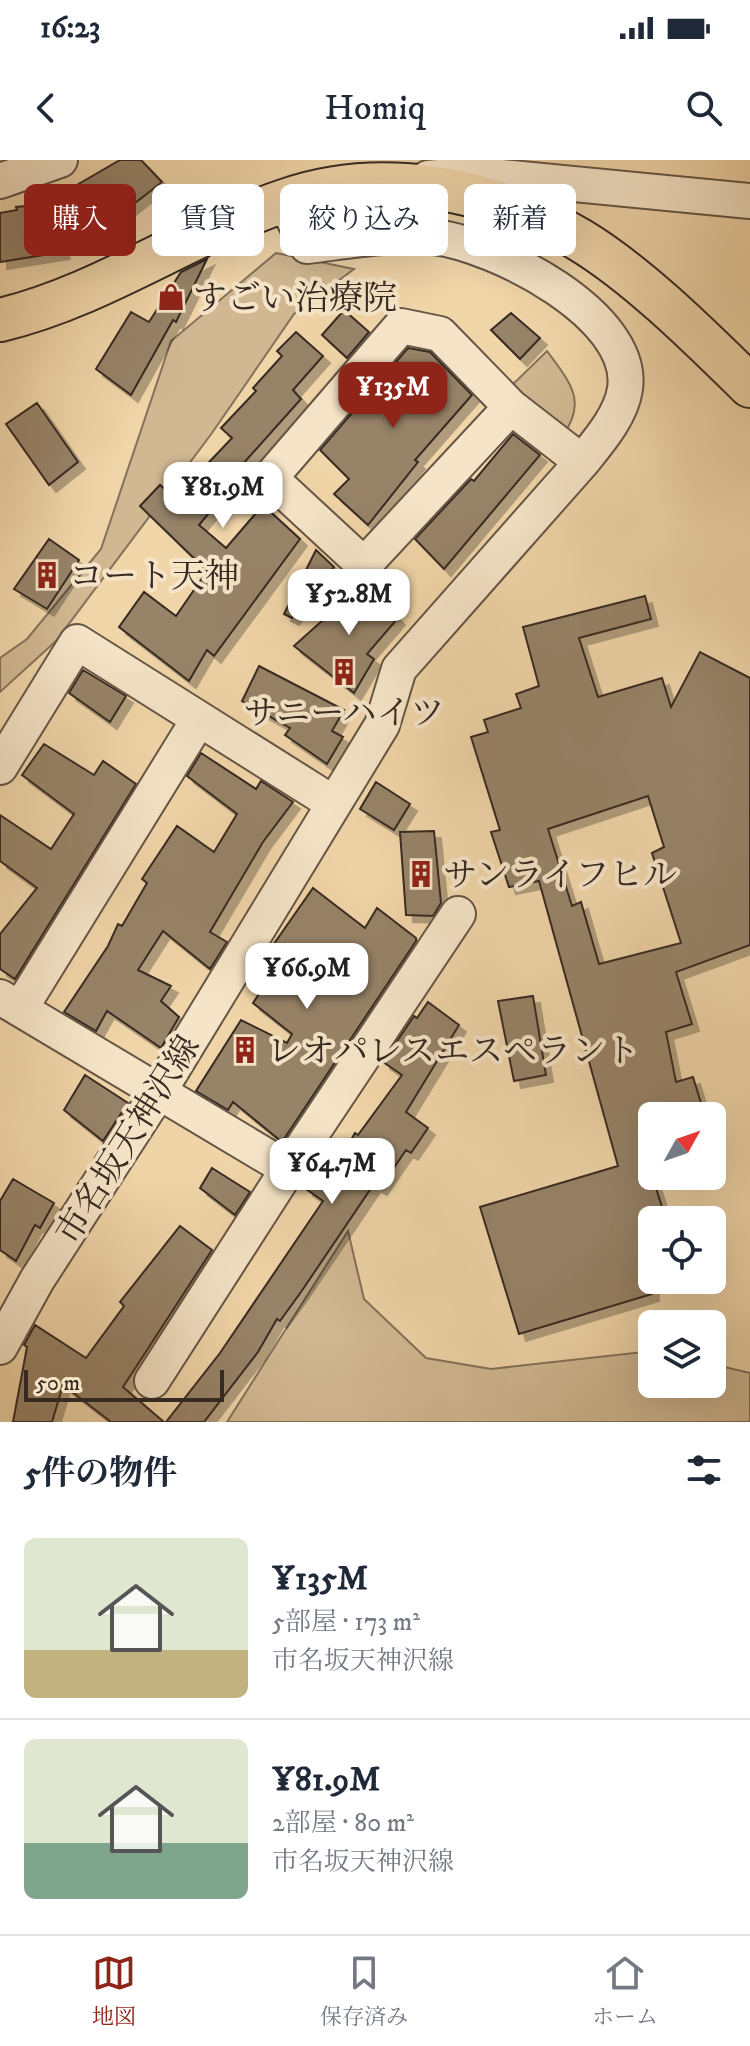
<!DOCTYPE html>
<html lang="ja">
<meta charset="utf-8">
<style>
:root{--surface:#fff;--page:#f6f6f7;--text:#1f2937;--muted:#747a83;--line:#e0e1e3;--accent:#8f2418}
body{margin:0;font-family:"IM FELL DW Pica","Noto Serif JP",serif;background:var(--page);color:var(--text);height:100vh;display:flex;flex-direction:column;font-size:30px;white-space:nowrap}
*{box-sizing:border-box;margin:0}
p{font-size:26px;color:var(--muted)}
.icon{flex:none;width:44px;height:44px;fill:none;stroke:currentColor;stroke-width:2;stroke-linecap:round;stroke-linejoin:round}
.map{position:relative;height:1262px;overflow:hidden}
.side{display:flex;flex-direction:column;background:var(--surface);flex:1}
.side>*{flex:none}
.guide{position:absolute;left:24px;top:24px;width:702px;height:72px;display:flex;gap:16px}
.needle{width:52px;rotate:50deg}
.controls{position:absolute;left:638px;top:942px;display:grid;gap:16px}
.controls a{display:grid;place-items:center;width:88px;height:88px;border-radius:12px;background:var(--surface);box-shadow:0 8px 32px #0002;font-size:40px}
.scale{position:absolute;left:24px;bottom:20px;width:200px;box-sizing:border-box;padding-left:8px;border:4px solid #372a22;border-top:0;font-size:22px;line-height:28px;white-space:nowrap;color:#372a22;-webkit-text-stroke:6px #f5e4c7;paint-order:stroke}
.price{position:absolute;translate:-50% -68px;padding:0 18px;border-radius:16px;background:#fff;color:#222;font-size:26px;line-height:52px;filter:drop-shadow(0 2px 4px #0008)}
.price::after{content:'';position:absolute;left:50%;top:48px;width:24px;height:18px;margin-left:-12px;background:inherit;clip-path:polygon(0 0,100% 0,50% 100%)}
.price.selected{background:var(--accent);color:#fff}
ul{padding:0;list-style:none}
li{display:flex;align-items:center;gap:24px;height:200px;padding:0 24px}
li+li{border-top:2px solid var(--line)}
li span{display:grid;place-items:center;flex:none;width:224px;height:160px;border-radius:12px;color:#555}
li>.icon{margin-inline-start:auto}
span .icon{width:96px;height:96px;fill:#fffc;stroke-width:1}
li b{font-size:34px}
h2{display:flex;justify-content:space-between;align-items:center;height:96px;padding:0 24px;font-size:34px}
.tag{padding:0 28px;border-radius:12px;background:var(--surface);box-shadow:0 8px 32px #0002;font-size:28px;line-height:72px}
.tag.selected{background:var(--accent);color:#fff}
.status{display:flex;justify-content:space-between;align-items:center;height:56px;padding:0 40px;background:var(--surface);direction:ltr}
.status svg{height:22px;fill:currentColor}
header{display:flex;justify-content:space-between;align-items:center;height:104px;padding:0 24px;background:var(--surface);font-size:36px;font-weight:600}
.tabs{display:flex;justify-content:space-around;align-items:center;height:112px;border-top:2px solid var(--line);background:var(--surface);font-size:22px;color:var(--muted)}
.tabs a{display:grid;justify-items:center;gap:4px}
.tabs .selected{color:var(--accent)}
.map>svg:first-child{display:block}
</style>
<div class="status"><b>16:23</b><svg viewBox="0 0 49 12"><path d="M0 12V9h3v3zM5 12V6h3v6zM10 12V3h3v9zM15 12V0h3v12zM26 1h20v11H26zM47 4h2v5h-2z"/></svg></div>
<header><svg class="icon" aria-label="back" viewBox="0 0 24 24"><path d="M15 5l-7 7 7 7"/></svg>Homiq<svg class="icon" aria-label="search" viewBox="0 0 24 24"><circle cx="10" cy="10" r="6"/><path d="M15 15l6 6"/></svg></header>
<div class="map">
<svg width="750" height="1262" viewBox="0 0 750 1262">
<defs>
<filter id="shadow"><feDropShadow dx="7" dy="7" stdDeviation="0" flood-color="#0004"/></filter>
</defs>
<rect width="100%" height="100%" fill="#f0d5a9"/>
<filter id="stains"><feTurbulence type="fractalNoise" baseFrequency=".0025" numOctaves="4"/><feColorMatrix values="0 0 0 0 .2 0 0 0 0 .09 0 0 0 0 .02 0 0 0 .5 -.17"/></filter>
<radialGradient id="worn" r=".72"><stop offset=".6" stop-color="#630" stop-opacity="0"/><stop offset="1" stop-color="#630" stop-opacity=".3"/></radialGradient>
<path fill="#d1b892" stroke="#84715a" stroke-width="2" d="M276 93 354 109 294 154 212 273 56 481 0 532V498L27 479 101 389 171 181Z
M547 191C569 221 588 241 563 275L507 230Z
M348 1071 364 1139 426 1198 491 1209 652 1191V1224H712V1204L750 1213V1262H227Z"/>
<path fill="#978368" stroke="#372a22" stroke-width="2" fill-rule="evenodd" filter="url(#shadow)" d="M120 0H141L162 22 93 76 63 33Z
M49 44 63 92 0 102V53L17 50 16 47Z
M207 99 176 162 173 160 131 235 96 209 131 152 149 162 181 112Z
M344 150 369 172 347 198 322 175Z
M511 153 540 178 520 199 491 170Z
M296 172 323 196 293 230 301 239 233 315 237 319 199 365 226 388 263 345 300 379 214 496 207 490 189 521 119 467 144 432 176 456 207 411 140 346 160 325 175 338 232 278 221 268 256 231 253 228 282 196 277 191Z
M408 188 430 192 472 235 415 300 418 302 368 365 334 334 349 319 320 290Z
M37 243 78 302 49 325 6 264Z
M513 274 540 295 444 409 415 379 471 319 474 321Z
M49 379 79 400 47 449 14 429Z
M316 390 334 407 292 458 284 454Z
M363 424 398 458 367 494 374 499 354 533 294 486Z
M645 436 651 459 579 478 598 537 662 518 671 547 700 492 750 518V785L676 812 692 864 666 872 676 922 693 917 705 956H652V987L644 989 666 1060H652V1134L519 1174 480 1047 618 1006 539 721 509 727 491 672 500 670 471 577 488 572 484 560 521 548 516 534 539 526 523 467ZM648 636 664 687 652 693 681 783 599 804 581 742 572 746 548 669Z
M259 506 344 550 332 571 343 577 327 604 285 575 290 568 242 541Z
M83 510 126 536 110 562 69 533Z
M44 584 94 615 103 601 136 624 15 819 0 809V774L37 728 0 701V655L51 689 74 654 22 615Z
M201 593 256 629 261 621 293 642 263 682 210 772 227 782 210 809 163 771 138 810 171 826 161 841 179 857 161 888 107 851 96 871 64 852 108 786 118 764 122 766 147 723 142 719 177 666 214 692 237 654 187 616Z
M376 622 410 644 394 670 360 649Z
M434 671 441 743 433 756 406 755 400 672Z
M313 728 365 768 377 748 416 778V781L282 982 233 942 228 950 196 931 241 860 287 883 292 874 253 843 275 809 262 801Z
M533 836 546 915 514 921 498 841Z
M428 842 459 865 406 952 428 968 411 993 406 990 380 1028 374 1024 301 1132 280 1161 277 1159 258 1192 204 1262H166L220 1193 323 1041 306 1029 323 1003 333 1011 355 973 358 975 402 915 383 902 414 856 417 858Z
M85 915 128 943 103 981 64 950Z
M212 1008 250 1032 235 1055 200 1028Z
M13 1019 54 1043 40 1068 35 1065 16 1101 0 1090V1041Z
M180 1066 212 1090 123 1227 164 1262H111L63 1225 52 1262H13L27 1187 24 1185 35 1165 86 1198 124 1146 120 1142Z"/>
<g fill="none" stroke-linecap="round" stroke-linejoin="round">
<g stroke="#655544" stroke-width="38">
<path id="minor" d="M428 18 470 14 750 41
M0 21 60 0
M511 247 364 405 270 318 401 166 440 174 511 247 582 302
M0 607 77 482 333 643
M0 837 288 1009 152 1221
M20 849 199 559
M288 1009 458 754
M0 1187 37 1120 158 933 382 565 399 509 582 302C598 282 621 256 625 229 636 155 495 84 434 77 391 73 349 81 307 86L284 40"/>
</g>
<g stroke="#372a22" stroke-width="46">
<path id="major" d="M0 160C101 136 186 74 284 41 380 7 494 28 580 80 638 115 701 178 750 226"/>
</g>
<use href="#minor" stroke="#f5e4c7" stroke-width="34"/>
<use href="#major" stroke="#f0d5a9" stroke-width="42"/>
</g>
<defs>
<g id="shop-bare" transform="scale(2.16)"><path d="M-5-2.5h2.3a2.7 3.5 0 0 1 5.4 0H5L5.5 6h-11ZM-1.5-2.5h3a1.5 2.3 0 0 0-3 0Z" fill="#8f2418" stroke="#f5e4c7" stroke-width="2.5" paint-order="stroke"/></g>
<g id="building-bare" transform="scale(2.16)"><path d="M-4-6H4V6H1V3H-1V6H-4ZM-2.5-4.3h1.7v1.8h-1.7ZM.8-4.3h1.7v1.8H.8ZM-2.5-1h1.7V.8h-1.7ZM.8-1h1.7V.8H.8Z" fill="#8f2418" stroke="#f5e4c7" stroke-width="2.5" paint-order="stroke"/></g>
</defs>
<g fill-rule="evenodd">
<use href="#shop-bare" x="171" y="137"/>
<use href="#building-bare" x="47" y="415"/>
<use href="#building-bare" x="344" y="512"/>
<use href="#building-bare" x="421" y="714"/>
<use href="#building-bare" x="245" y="890"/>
</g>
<g text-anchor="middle" stroke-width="8" stroke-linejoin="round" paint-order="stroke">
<g font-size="34" fill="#372a22" stroke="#f5e4c7" text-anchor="start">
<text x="193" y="149">すごい治療院</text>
<text x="69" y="427">コート天神</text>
<text x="344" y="564" text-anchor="middle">サニーハイツ</text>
<text x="443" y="726">サンライフヒル</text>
<text x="267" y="902">レオパレスエスペラント</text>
</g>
<g font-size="34" fill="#372a22" stroke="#f5e4c7">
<text transform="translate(127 979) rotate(-58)" y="12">市名坂天神沢線</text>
</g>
</g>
<rect width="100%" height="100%" filter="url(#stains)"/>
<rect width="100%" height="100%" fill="url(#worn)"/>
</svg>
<div class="controls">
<a><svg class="needle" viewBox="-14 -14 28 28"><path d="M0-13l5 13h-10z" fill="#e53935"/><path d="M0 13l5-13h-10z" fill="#747a83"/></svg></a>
<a><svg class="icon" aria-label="locate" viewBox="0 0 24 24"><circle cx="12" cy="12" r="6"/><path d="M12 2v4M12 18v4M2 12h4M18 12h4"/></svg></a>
<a><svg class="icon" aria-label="layers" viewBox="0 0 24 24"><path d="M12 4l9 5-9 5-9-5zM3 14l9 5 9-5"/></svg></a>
</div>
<div class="scale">50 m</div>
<b class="price selected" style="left:393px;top:270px">¥135M</b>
<b class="price" style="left:223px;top:370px">¥81.9M</b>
<b class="price" style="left:349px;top:477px">¥52.8M</b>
<b class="price" style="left:307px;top:851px">¥66.9M</b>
<b class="price" style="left:332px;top:1046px">¥64.7M</b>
<div class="guide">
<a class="tag selected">購入</a>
<a class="tag">賃貸</a>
<a class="tag">絞り込み</a>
<a class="tag">新着</a>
</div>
</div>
<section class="side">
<h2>5件の物件<svg class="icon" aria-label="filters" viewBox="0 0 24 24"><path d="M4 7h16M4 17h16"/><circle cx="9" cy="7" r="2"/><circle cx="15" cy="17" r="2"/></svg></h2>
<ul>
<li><span style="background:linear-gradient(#dfe7d0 70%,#c2b280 0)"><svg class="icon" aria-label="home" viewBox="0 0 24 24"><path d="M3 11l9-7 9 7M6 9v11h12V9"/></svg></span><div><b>¥135M</b><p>5部屋 · 173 m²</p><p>市名坂天神沢線</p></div></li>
<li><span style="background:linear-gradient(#dfe7d0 65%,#7fa58c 0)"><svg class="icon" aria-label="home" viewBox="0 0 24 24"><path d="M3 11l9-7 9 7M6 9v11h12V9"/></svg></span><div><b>¥81.9M</b><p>2部屋 · 80 m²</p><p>市名坂天神沢線</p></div></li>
</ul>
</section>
<nav class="tabs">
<a class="selected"><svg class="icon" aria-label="map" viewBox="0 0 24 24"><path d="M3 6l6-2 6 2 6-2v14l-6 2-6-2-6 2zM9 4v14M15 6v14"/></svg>地図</a>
<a><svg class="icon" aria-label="saved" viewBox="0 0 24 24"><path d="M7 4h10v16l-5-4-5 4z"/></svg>保存済み</a>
<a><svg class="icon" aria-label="home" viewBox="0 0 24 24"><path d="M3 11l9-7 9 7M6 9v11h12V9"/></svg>ホーム</a>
</nav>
